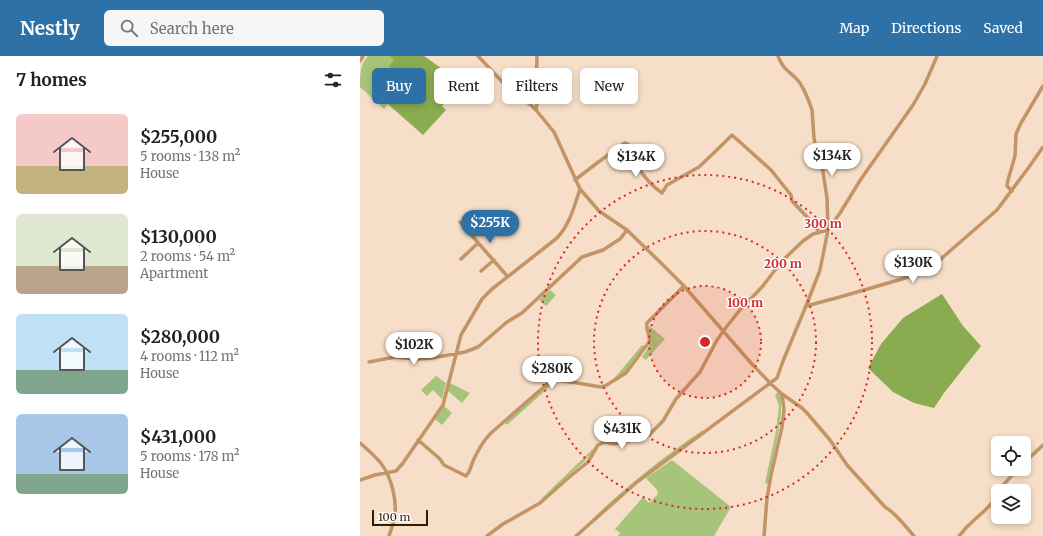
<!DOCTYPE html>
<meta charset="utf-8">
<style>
:root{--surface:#fff;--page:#f6f6f6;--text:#202124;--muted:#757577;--accent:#2e71a6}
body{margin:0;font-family:Merriweather,serif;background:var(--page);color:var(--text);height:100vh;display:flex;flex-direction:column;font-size:15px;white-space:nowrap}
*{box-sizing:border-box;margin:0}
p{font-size:13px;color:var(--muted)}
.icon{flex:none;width:22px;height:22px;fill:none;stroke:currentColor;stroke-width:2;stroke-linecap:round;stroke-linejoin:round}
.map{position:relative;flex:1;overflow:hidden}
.sheet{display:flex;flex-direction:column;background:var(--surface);width:360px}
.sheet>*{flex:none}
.top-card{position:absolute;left:12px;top:12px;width:380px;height:36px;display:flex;gap:8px}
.fabs{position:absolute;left:631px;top:380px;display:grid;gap:8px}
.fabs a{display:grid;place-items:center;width:40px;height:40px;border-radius:6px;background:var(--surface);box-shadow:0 2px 6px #0003;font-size:20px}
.scale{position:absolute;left:12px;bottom:10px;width:56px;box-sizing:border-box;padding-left:4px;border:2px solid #321d04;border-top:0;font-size:11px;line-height:14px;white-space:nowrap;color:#321d04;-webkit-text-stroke:3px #fff;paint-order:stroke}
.price{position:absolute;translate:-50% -34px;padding:0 9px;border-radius:14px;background:#fff;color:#222;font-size:13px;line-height:26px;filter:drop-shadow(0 1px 2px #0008)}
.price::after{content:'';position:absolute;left:50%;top:24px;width:12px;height:9px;margin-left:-6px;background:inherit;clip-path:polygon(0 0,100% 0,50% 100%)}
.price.active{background:var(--accent);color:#fff}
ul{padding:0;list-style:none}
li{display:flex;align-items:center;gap:12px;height:100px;padding:0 16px}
li span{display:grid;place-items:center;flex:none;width:112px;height:80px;border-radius:6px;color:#555}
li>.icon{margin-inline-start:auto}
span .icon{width:48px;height:48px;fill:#fffc;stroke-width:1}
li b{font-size:17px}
h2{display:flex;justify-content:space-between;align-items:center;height:48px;padding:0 16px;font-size:17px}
.chip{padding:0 14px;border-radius:6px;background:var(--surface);box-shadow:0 2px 6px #0003;font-size:14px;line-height:36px}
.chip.active{background:var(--accent);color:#fff}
header{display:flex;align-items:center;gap:24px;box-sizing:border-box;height:56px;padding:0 20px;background:var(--accent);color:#fff}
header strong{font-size:19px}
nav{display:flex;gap:22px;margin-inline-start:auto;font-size:14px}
.search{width:280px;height:36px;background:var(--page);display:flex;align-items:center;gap:10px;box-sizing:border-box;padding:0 14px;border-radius:6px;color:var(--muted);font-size:15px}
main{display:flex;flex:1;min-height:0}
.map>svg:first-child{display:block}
</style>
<header>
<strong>Nestly</strong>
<div class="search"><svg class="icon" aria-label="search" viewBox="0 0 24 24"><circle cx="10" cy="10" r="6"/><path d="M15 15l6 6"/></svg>Search here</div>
<nav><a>Map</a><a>Directions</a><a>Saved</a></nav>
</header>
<main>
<section class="sheet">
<h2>7 homes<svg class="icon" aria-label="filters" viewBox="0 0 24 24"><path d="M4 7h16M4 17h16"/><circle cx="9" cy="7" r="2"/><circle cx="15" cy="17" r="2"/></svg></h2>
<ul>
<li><span style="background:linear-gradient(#f6c9c9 65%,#c2b280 0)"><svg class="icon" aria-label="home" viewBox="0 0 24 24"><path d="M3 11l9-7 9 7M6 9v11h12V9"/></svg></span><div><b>$255,000</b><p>5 rooms · 138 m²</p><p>House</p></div></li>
<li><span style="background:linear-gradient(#dfe7d0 65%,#b9a48a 0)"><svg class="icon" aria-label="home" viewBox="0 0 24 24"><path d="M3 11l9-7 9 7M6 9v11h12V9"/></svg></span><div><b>$130,000</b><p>2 rooms · 54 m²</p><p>Apartment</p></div></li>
<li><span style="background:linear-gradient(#bfe0f5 70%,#7fa58c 0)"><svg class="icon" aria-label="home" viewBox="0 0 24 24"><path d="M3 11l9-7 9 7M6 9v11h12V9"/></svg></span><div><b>$280,000</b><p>4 rooms · 112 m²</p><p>House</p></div></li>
<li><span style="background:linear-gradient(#a9c7e8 75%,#7fa58c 0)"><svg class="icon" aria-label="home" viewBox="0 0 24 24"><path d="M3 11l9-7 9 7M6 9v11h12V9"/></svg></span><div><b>$431,000</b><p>5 rooms · 178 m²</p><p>House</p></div></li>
</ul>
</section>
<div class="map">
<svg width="683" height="480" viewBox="0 0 683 480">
<rect width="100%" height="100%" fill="#f6dec8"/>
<path fill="#a7c47b" d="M8 0H29L34 4 40 20 21 42 28 48 24 53 0 31C0 19 0 8 8 0Z
M190 234 196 239 186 250 179 244Z
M288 269 305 283 286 304 282 301C292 286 293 286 288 269Z
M282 289 284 290 265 316 252 325Z
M76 320 86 327 82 343 73 334 67 340 61 334Z
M192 325H196L147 369 145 367Z
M90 327 110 337 102 347 88 335Z
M418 336 421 338C423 368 413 398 408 428L405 427 416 375 419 350 415 339Z
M84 350 92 357 82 369 75 363Z
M343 374 342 376 313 398 222 473C259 436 300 403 343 374Z
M238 388 224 406 181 444V443Z
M312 404 371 451 354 480H258L260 477 255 473 283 441 289 447 298 438 297 434 286 422Z"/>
<path fill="#8aac50" d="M29 0H64L102 27 82 50 86 54 63 79 21 42 40 20 29 10 34 4Z
M582 238 603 270 621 290 584 337 574 352 554 347 533 336 508 312 521 288 543 262Z"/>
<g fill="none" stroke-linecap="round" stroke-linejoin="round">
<path stroke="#c29466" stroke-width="3.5" d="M118 0 149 33 171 49 176 54 194 76 220 133 239 155 267 174 301 207 324 230 391 307 410 327 422 338 442 352 447 357 470 384 487 409 525 451C537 458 545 470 554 480
M418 0C424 16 432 16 440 27 445 35 449 45 452 54L454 82 456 93 462 101 463 116 467 142 468 174 460 214 446 250
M0 5 3 0
M176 54 177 47 176 36 177 0
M215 124 237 107 265 87C276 91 273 103 278 111 284 121 292 130 302 137L307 129 339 111 361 90 372 79 411 114 431 139 432 145 449 163 459 176
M652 135 647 130 648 124 655 100 656 78 661 67 683 30
M100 166 148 221
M101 203 118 187
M121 215 134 204
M9 306 35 301 56 303 72 302 105 296 118 291 147 266 162 257 222 201 243 194 260 183 267 174
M58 384 80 403 84 409 106 420C110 416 111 410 113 405 118 394 123 385 131 377L193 323 241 331 245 330 266 317 289 286C291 280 285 273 287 267L324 230
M0 387C7 393 14 399 20 406 32 421 38 447 34 465 32 470 31 475 29 480
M664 407 683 389
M0 424 15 419 36 415 43 407 83 349 101 279 122 243 132 233 197 182C210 168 214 151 220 133
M640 435 644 428 658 413
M127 480 143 468 180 447 207 423 228 406 238 389 245 386 254 388 265 386 289 379 303 365 316 343 340 316 357 284 364 274 379 255 402 231 422 205 443 185 453 178 468 174 480 157 501 123 553 49 565 28 577 0
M216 480 277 426 417 322 423 305 446 250 480 241 542 223 563 216 575 210 583 201 637 154 669 111 683 91
M404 480 407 442 411 419 422 371 424 354 422 338
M599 480C603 476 606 471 610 468 620 458 631 451 638 439"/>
</g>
<circle cx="345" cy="286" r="56" fill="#d62828" fill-opacity=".12"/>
<g fill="none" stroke="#d62828" stroke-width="2" stroke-dasharray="2 4">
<circle cx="345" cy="286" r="56"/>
<circle cx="345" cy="286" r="111"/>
<circle cx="345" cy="286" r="167"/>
</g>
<circle cx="345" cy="286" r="6" fill="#d62828" stroke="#fff" stroke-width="2"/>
<g font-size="12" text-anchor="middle" font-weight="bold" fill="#d62828" stroke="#fff" stroke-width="3" stroke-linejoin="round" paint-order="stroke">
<text x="463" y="172">300 m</text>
<text x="423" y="212">200 m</text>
<text x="385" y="251">100 m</text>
</g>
</svg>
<div class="fabs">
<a><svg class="icon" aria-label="locate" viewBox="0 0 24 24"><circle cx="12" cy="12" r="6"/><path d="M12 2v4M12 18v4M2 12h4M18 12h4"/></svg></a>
<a><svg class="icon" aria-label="layers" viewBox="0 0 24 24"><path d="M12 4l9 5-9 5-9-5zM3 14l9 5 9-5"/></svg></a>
</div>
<div class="scale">100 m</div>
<b class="price" style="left:472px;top:121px">$134K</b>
<b class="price" style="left:276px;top:122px">$134K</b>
<b class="price active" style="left:130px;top:188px">$255K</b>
<b class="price" style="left:553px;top:228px">$130K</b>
<b class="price" style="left:54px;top:310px">$102K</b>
<b class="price" style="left:192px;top:334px">$280K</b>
<b class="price" style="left:262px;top:394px">$431K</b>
<div class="top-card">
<a class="chip active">Buy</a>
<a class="chip">Rent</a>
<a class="chip">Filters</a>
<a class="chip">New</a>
</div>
</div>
</main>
